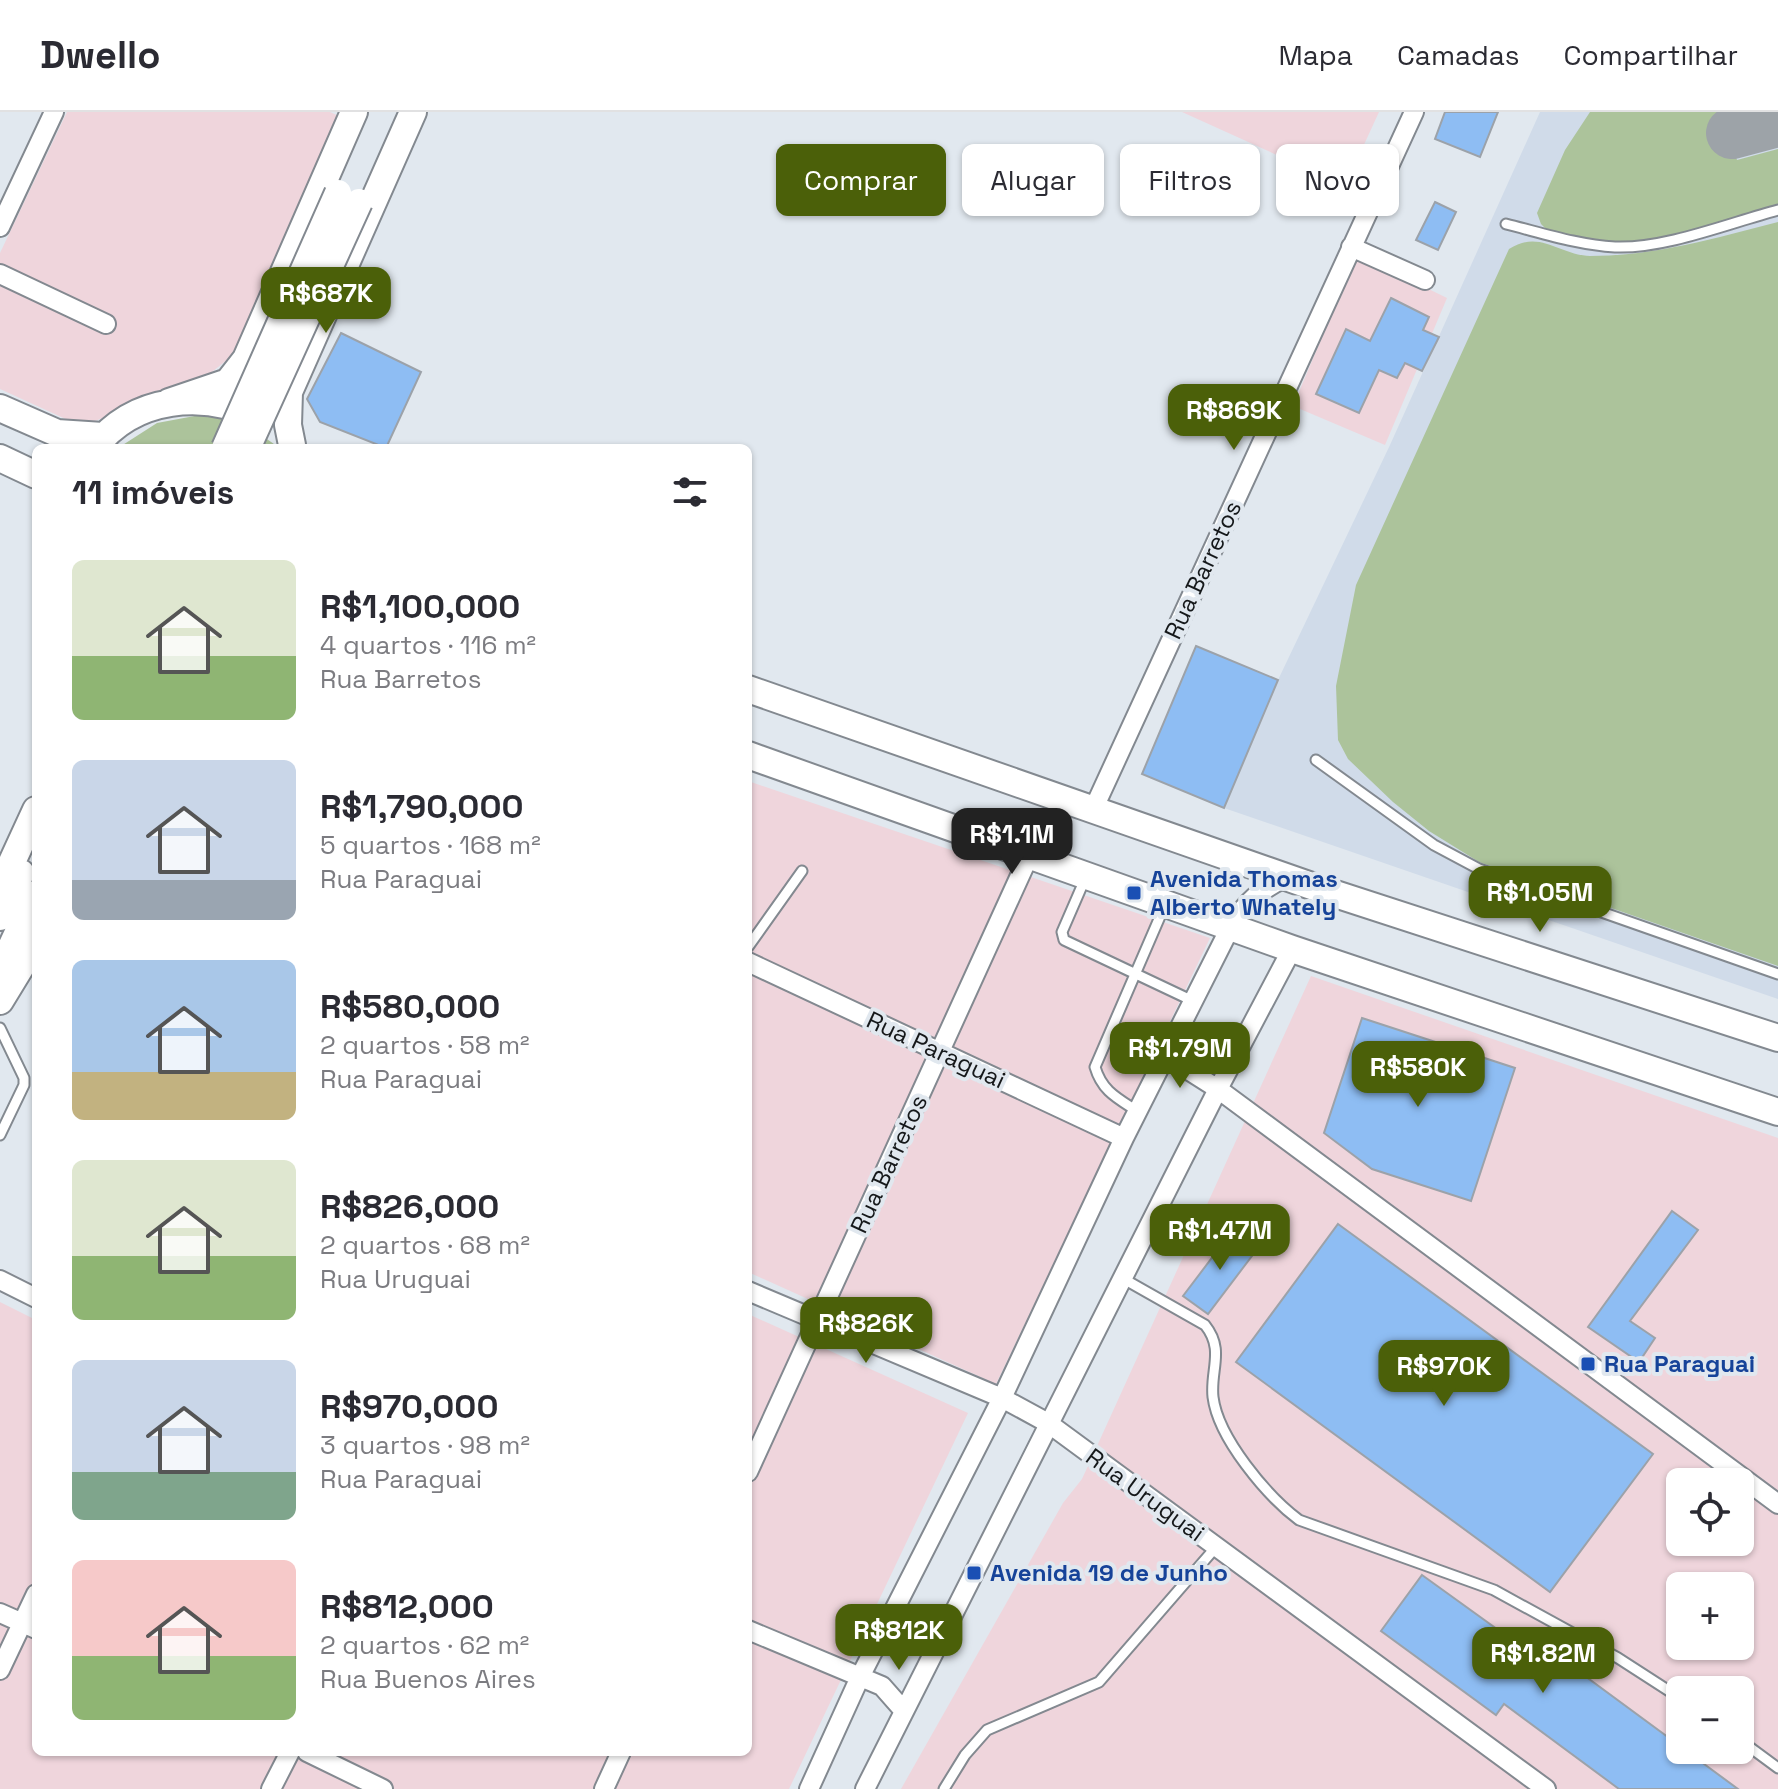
<!DOCTYPE html>
<html lang="pt">
<meta charset="utf-8">
<style>
:root{--surface:#fff;--page:#f7f7f7;--text:#2b2b33;--muted:#7c7c81;--line:#e1e1e2;--accent:#4b6009}
body{margin:0;font-family:"Space Grotesk",sans-serif;background:var(--page);color:var(--text);height:100vh;display:flex;flex-direction:column;font-size:30px;white-space:nowrap}
*{box-sizing:border-box;margin:0}
p{font-size:26px;color:var(--muted)}
.icon{flex:none;width:44px;height:44px;fill:none;stroke:currentColor;stroke-width:2;stroke-linecap:round;stroke-linejoin:round}
.map{position:relative;flex:1;overflow:hidden}
.details{position:absolute;left:32px;top:332px;width:720px;height:1312px;display:flex;flex-direction:column;background:var(--surface);border-radius:12px;box-shadow:0 2px 6px #0004}
.details>*{flex:none}
.banner{position:absolute;left:776px;top:32px;width:760px;height:72px;display:flex;gap:16px}
.buttons{position:absolute;left:1666px;top:1356px;display:grid;gap:16px}
.buttons a{display:grid;place-items:center;width:88px;height:88px;border-radius:12px;background:var(--surface);box-shadow:0 2px 6px #0004;font-size:40px}
.price{position:absolute;translate:-50% -68px;padding:0 18px;border-radius:16px;background:var(--accent);color:#fff;font-size:26px;line-height:52px;filter:drop-shadow(0 2px 4px #0008)}
.price::after{content:'';position:absolute;left:50%;top:48px;width:24px;height:18px;margin-left:-12px;background:inherit;clip-path:polygon(0 0,100% 0,50% 100%)}
.price.active{background:#222;color:#fff}
ul{padding:0;list-style:none}
li{display:flex;align-items:center;gap:24px;height:200px;padding:0 40px}
li span{display:grid;place-items:center;flex:none;width:224px;height:160px;border-radius:12px;color:#555}
li>.icon{margin-inline-start:auto}
span .icon{width:96px;height:96px;fill:#fffc;stroke-width:1}
li b{font-size:34px}
h2{display:flex;justify-content:space-between;align-items:center;height:96px;padding:0 40px;font-size:34px}
.pill{padding:0 28px;border-radius:12px;background:var(--surface);box-shadow:0 2px 6px #0004;font-size:28px;line-height:72px}
.pill.active{background:var(--accent);color:#fff}
header{display:flex;align-items:center;gap:48px;box-sizing:border-box;height:112px;padding:0 40px;background:var(--surface);border-bottom:2px solid var(--line)}
header strong{font-size:38px}
nav{display:flex;gap:44px;margin-inline-start:auto;font-size:28px}
.map>svg:first-child{display:block}
</style>
<header>
<strong>Dwello</strong>
<nav><a>Mapa</a><a>Camadas</a><a>Compartilhar</a></nav>
</header>
<div class="map">
<svg width="1778" height="1677" viewBox="0 0 1778 1677">
<rect width="100%" height="100%" fill="#e1e8ef"/>
<path fill="#efd5dc" fill-rule="evenodd" d="M67 0H330L343 6 233 243 197 272 81 314 0 277V141Z
M1182 0H1379L1345 74Z
M1357 142 1447 186 1385 333 1293 294Z
M748 669 1210 826 996 1272 748 1160Z
M1311 864 1778 1026V1677H901L1063 1391 1082 1367ZM1680 1370H1740V1430H1680ZM1680 1474H1740V1534H1680ZM1680 1578H1740V1638H1680Z
M0 1190 36 1208V1640H748V1202L968 1301 789 1677H0Z"/>
<path fill="#d0dbe9" d="M1540 0H1778V887L1224 696 1278 568 1390 333Z"/>
<path fill="#acc39b" d="M1590 0H1723L1737 48 1778 37V98L1653 131 1618 135 1552 123 1541 112 1537 101 1565 38Z
M1778 110V854L1479 750 1429 719 1393 690 1348 647 1338 628 1336 574 1356 473 1509 137C1540 117 1559 143 1590 144 1655 144 1716 126 1778 110Z
M200 303C230 306 256 317 279 336H118L157 311Z"/>
<g fill="none" stroke-linecap="round" stroke-linejoin="round">
<path stroke="#9da3a8" stroke-width="52" d="M1732 21 1778 9"/>
</g>
<path fill="#8ebdf3" stroke="#9ca2a9" stroke-width="2" d="M1445 0H1498L1480 45 1435 27Z
M1435 90 1456 100 1438 138 1416 128Z
M1391 186 1429 205 1423 218 1439 225 1422 259 1405 251 1397 266 1379 258 1359 301 1316 282 1346 217 1370 229Z
M341 221 421 260 386 336 320 310 307 287Z
M1196 534 1278 568 1224 696 1142 662Z
M1362 906 1515 956 1471 1089 1372 1057 1324 1021Z
M1672 1099 1698 1118 1630 1209 1655 1226 1639 1250 1588 1215Z
M1338 1112 1653 1342 1550 1480 1236 1250Z
M1233 1118 1258 1136 1208 1202 1183 1184Z
M1422 1463 1551 1556 1559 1545 1680 1634V1638H1685L1738 1677H1619L1504 1592 1496 1603 1381 1519Z"/>
<g fill="none" stroke-linecap="round" stroke-linejoin="round">
<g stroke="#838990" stroke-width="13">
<path id="lane" d="M1506 112C1542 121 1578 133 1615 135 1665 137 1729 111 1778 98
M1316 648 1434 733 1479 757 1778 862
M1085 767 1062 820 1064 828 1193 889
M748 835 802 759
M0 916 24 966V973L0 1023
M1137 999C1117 986 1102 979 1095 955L1165 793
M1122 1166 1205 1213C1225 1238 1210 1258 1213 1285 1218 1326 1267 1384 1299 1408L1494 1478 1618 1546 1680 1586
M1740 1628 1778 1656
M944 1677 965 1643 987 1618 1099 1570 1216 1435"/>
</g>
<g stroke="#838990" stroke-width="22">
<path id="street" d="M0 115 54 0
M1351 135 1425 168
M0 162 106 212
M1093 698 1414 0
M748 850 1124 1026
M1166 944 1218 977 1778 1392
M0 1168 36 1186
M748 1179 1002 1286 1048 1311 1546 1677
M748 1360 1029 744
M0 1501 36 1517
M748 1518 882 1574 904 1599
M0 1558 36 1482
M307 1640 383 1677
M271 1677 290 1640
M604 1677 621 1640
M809 1677 860 1565 1002 1286 1124 1026 1230 816C1245 790 1261 777 1287 765
M865 1677 1218 977 1292 837"/>
</g>
<g stroke="#838990" stroke-width="30">
<path id="secondary" d="M169 290 228 270 246 247 354 0
M0 296 57 321 103 324
M292 333 288 313 289 280 413 0
M94 336C134 284 204 278 260 306
M0 346 36 363
M748 577 1323 778 1778 926
M748 643 1292 837 1778 1000
M0 776 36 698
M0 805 21 761
M0 859 36 782
M0 889 36 830"/>
</g>
<use href="#lane" stroke="#fff" stroke-width="9"/>
<use href="#street" stroke="#fff" stroke-width="18"/>
<use href="#secondary" stroke="#fff" stroke-width="26"/>
<g stroke="#838990" stroke-width="30" stroke-linecap="butt">
<path id="secondary-bridge" d="M225 336 338 81
M247 336 359 90"/>
</g>
<use href="#secondary-bridge" stroke="#fff" stroke-width="26"/>
</g>
<g fill="#1a4fb4" stroke="#e1e8ef" stroke-width="3">
<rect x="1126" y="773" width="16" height="16" rx="4"/>
<rect x="1580" y="1244" width="16" height="16" rx="4"/>
<rect x="966" y="1453" width="16" height="16" rx="4"/>
</g>
<g text-anchor="middle" stroke-width="8" stroke-linejoin="round" paint-order="stroke">
<g font-size="24" fill="#15181a" stroke="#e1e8ef">
<text transform="translate(1203 458) rotate(-65)" y="8">Rua Barretos</text>
<text transform="translate(936 938) rotate(25)" y="8">Rua Paraguai</text>
<text transform="translate(889 1052) rotate(-65)" y="8">Rua Barretos</text>
<text transform="translate(1145 1383) rotate(36)" y="8">Rua Uruguai</text>
</g>
<g font-size="24" font-weight="bold" fill="#164399" stroke="#e1e8ef" text-anchor="start">
<text x="1150" y="775">Avenida Thomas<tspan x="1150" dy="28">Alberto Whately</tspan></text>
<text x="1604" y="1260">Rua Paraguai</text>
<text x="990" y="1469">Avenida 19 de Junho</text>
</g>
</g>
</svg>
<div class="buttons">
<a><svg class="icon" aria-label="locate" viewBox="0 0 24 24"><circle cx="12" cy="12" r="6"/><path d="M12 2v4M12 18v4M2 12h4M18 12h4"/></svg></a>
<a>+</a>
<a>−</a>
</div>
<b class="price" style="left:326px;top:223px">R$687K</b>
<b class="price" style="left:1234px;top:340px">R$869K</b>
<b class="price active" style="left:1012px;top:764px">R$1.1M</b>
<b class="price" style="left:1540px;top:822px">R$1.05M</b>
<b class="price" style="left:1180px;top:978px">R$1.79M</b>
<b class="price" style="left:1418px;top:997px">R$580K</b>
<b class="price" style="left:1220px;top:1160px">R$1.47M</b>
<b class="price" style="left:866px;top:1253px">R$826K</b>
<b class="price" style="left:1444px;top:1296px">R$970K</b>
<b class="price" style="left:899px;top:1560px">R$812K</b>
<b class="price" style="left:1543px;top:1583px">R$1.82M</b>
<div class="banner">
<a class="pill active">Comprar</a>
<a class="pill">Alugar</a>
<a class="pill">Filtros</a>
<a class="pill">Novo</a>
</div>
<section class="details">
<h2>11 imóveis<svg class="icon" aria-label="filters" viewBox="0 0 24 24"><path d="M4 7h16M4 17h16"/><circle cx="9" cy="7" r="2"/><circle cx="15" cy="17" r="2"/></svg></h2>
<ul>
<li><span style="background:linear-gradient(#dfe7d0 60%,#8fb573 0)"><svg class="icon" aria-label="home" viewBox="0 0 24 24"><path d="M3 11l9-7 9 7M6 9v11h12V9"/></svg></span><div><b>R$1,100,000</b><p>4 quartos · 116 m²</p><p>Rua Barretos</p></div></li>
<li><span style="background:linear-gradient(#c9d6e8 75%,#9aa5b1 0)"><svg class="icon" aria-label="home" viewBox="0 0 24 24"><path d="M3 11l9-7 9 7M6 9v11h12V9"/></svg></span><div><b>R$1,790,000</b><p>5 quartos · 168 m²</p><p>Rua Paraguai</p></div></li>
<li><span style="background:linear-gradient(#a9c7e8 70%,#c2b280 0)"><svg class="icon" aria-label="home" viewBox="0 0 24 24"><path d="M3 11l9-7 9 7M6 9v11h12V9"/></svg></span><div><b>R$580,000</b><p>2 quartos · 58 m²</p><p>Rua Paraguai</p></div></li>
<li><span style="background:linear-gradient(#dfe7d0 60%,#8fb573 0)"><svg class="icon" aria-label="home" viewBox="0 0 24 24"><path d="M3 11l9-7 9 7M6 9v11h12V9"/></svg></span><div><b>R$826,000</b><p>2 quartos · 68 m²</p><p>Rua Uruguai</p></div></li>
<li><span style="background:linear-gradient(#c9d6e8 70%,#7fa58c 0)"><svg class="icon" aria-label="home" viewBox="0 0 24 24"><path d="M3 11l9-7 9 7M6 9v11h12V9"/></svg></span><div><b>R$970,000</b><p>3 quartos · 98 m²</p><p>Rua Paraguai</p></div></li>
<li><span style="background:linear-gradient(#f6c9c9 60%,#8fb573 0)"><svg class="icon" aria-label="home" viewBox="0 0 24 24"><path d="M3 11l9-7 9 7M6 9v11h12V9"/></svg></span><div><b>R$812,000</b><p>2 quartos · 62 m²</p><p>Rua Buenos Aires</p></div></li>
</ul>
</section>
</div>
